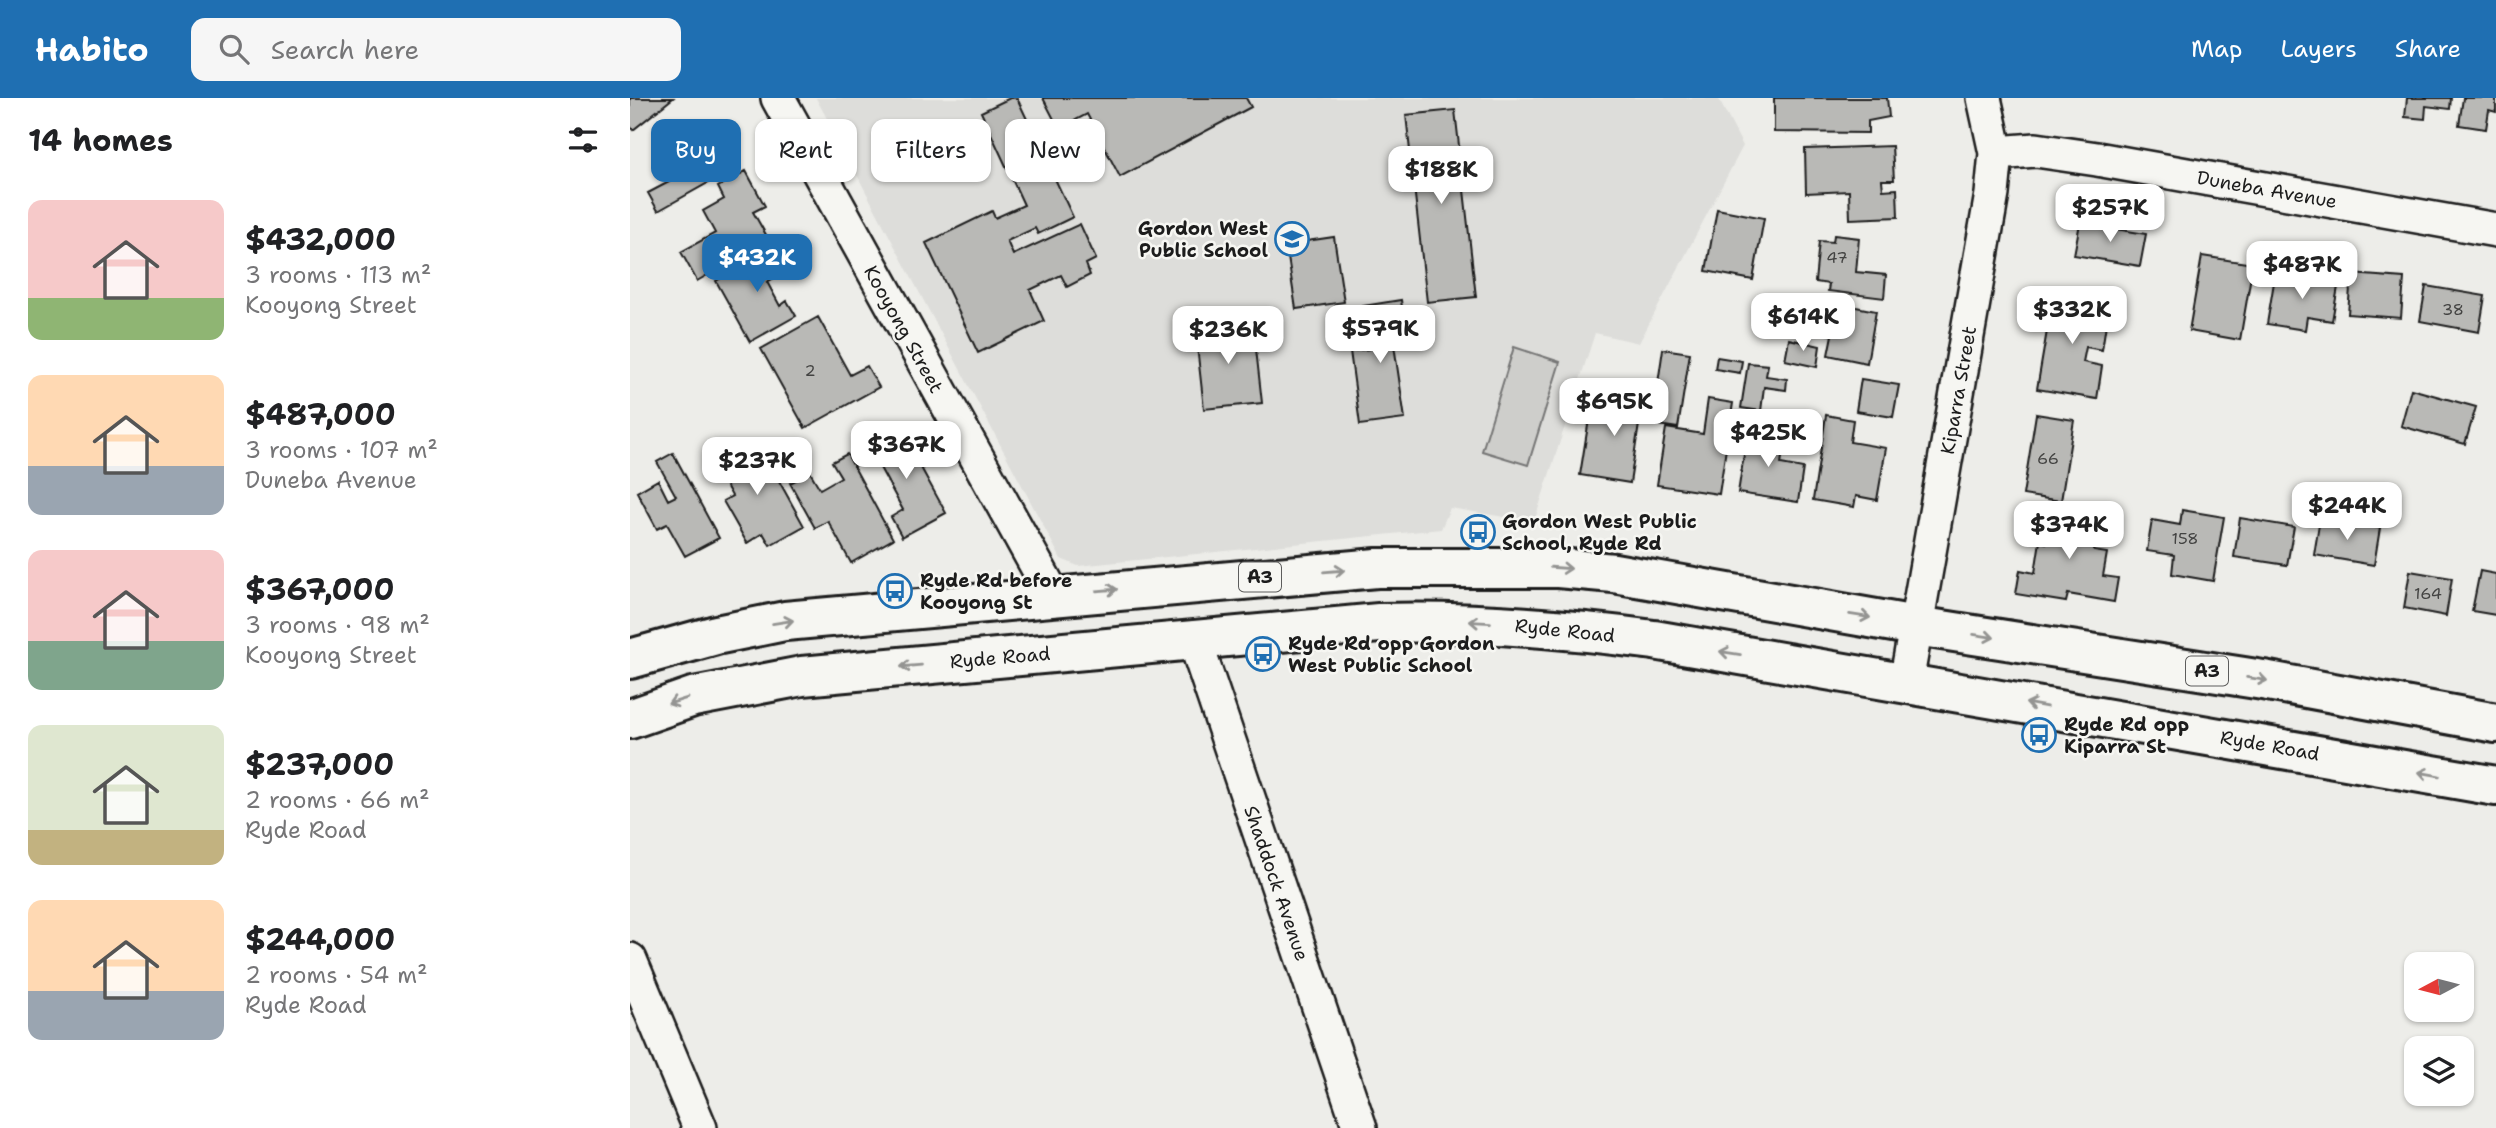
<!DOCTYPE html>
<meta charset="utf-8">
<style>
:root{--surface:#fff;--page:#f6f6f6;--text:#202124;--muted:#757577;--accent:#1f6fb2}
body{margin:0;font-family:"Shantell Sans",sans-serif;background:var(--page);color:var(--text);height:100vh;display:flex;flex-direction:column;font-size:26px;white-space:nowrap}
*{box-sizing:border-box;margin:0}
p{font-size:23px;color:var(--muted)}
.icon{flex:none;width:38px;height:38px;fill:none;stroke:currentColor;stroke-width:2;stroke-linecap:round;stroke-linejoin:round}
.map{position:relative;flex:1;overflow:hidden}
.panel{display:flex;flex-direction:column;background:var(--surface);width:630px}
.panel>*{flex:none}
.hud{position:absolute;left:21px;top:21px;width:665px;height:63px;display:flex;gap:14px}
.needle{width:46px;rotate:263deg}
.buttons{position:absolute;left:1774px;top:854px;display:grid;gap:14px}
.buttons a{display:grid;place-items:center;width:70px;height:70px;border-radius:14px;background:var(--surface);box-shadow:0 2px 5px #0004;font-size:35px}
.price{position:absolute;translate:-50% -60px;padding:0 16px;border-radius:14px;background:#fff;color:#222;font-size:23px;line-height:46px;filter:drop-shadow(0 2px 4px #0008)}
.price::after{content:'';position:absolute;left:50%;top:42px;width:21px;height:16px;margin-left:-10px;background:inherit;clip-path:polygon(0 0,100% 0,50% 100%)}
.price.active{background:var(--accent);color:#fff}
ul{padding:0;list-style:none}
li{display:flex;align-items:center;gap:21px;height:175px;padding:0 28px}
li span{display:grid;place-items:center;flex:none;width:196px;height:140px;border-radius:14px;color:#555}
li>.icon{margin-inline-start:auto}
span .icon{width:84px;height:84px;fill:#fffc;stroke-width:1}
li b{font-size:30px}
h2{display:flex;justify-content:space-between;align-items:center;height:84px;padding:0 28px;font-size:30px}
.pill{padding:0 24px;border-radius:14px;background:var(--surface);box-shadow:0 2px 5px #0004;font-size:24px;line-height:63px}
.pill.active{background:var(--accent);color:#fff}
header{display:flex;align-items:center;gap:42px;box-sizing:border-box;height:98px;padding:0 35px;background:var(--accent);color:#fff}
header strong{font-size:33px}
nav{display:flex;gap:38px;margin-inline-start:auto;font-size:24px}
.search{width:490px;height:63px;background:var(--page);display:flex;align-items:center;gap:18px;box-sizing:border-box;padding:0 24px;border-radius:14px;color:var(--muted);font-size:26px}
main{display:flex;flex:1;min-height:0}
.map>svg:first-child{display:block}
</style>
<header>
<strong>Habito</strong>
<div class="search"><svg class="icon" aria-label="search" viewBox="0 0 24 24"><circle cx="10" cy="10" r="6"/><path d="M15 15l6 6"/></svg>Search here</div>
<nav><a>Map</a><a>Layers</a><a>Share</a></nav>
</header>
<main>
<section class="panel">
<h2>14 homes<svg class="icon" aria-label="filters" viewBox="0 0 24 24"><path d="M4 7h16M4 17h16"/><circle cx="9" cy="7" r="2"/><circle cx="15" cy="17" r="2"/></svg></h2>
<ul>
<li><span style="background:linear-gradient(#f6c9c9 70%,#8fb573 0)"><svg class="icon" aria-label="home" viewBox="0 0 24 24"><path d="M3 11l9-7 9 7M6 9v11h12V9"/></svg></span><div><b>$432,000</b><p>3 rooms · 113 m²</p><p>Kooyong Street</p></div></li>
<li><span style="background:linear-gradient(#ffd9b3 65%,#9aa5b1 0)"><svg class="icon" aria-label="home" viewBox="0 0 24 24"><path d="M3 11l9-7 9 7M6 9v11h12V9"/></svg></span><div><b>$487,000</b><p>3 rooms · 107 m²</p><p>Duneba Avenue</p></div></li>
<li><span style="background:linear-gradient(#f6c9c9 65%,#7fa58c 0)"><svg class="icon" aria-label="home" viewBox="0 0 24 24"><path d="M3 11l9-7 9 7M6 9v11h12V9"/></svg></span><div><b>$367,000</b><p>3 rooms · 98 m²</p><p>Kooyong Street</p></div></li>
<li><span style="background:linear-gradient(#dfe7d0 75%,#c2b280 0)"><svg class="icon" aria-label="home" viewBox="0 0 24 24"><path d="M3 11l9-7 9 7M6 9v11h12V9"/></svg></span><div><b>$237,000</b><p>2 rooms · 66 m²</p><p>Ryde Road</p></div></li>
<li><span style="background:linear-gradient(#ffd9b3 65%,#9aa5b1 0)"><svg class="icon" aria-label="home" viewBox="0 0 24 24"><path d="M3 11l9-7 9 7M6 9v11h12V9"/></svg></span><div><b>$244,000</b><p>2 rooms · 54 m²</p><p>Ryde Road</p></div></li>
</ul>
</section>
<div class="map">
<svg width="1866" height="1030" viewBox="0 0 1866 1030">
<rect width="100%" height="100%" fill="#edede9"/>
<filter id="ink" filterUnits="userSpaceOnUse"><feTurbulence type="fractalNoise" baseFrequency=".0143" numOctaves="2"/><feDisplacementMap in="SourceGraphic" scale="14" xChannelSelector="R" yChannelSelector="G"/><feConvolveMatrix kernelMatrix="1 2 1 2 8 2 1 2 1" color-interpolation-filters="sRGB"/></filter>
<g filter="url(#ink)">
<path fill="#ddddda" d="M186 0H1088L1113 48 1009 245 965 235 904 424 820 410 811 431 448 468 431 461Z"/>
<path fill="#cececb" stroke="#757574" stroke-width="2" d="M884 249 930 264 898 367 852 353Z"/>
<path fill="#b9b9b6" stroke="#1c1c1c" stroke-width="2" d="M0 0H43L3 32 0 28Z
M380 0H387L443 119 408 136 405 130 377 143 383 157 450 126 466 161 456 166 460 177 437 189 431 177 400 192 414 223 348 255 296 145 362 113 365 120 394 107 351 14Z
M413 0H616L621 9 490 79 457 16 429 31Z
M1144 0H1257L1259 19 1238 23V35L1144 34Z
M1777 0H1821L1820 11 1796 8 1795 21 1775 19Z
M1833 0H1866V14L1859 12 1856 31 1829 27Z
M825 12 846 199 797 204 776 17Z
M59 22 90 78 28 113 18 95 39 84 33 73 42 68 26 40Z
M1262 48 1264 82H1252L1253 92 1267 91 1268 119 1220 121 1219 93 1176 95 1175 51Z
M116 73 135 108 123 114 139 142 67 183 51 154 85 135 73 113 94 101 88 89Z
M1087 111 1134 120 1123 182 1076 173Z
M1450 125 1516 136 1510 168 1444 157Z
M1204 137 1229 140 1226 174 1256 177 1254 200 1198 193 1199 186 1185 184 1189 143 1203 144Z
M704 139 714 204 666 211 656 146Z
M149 148 162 170 137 184 150 208 157 203 166 218 120 244 86 183Z
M1572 158 1623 166 1610 242 1559 233Z
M1721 176 1774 180 1771 220 1718 216Z
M1675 177 1709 183 1702 223 1677 219 1675 232 1637 226 1645 178 1674 182Z
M1796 188 1855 198 1849 234 1790 223Z
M1424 192 1464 198 1462 210 1478 213 1472 252 1456 249 1453 264 1472 268 1467 301 1407 291Z
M771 202 777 245 764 247 775 321 730 327 720 253 739 251 733 208Z
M1196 203 1246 213 1237 265 1198 257 1202 237 1190 235Z
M188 219 220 277 237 268 249 289 175 330 131 251Z
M623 224 632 305 574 311 565 230Z
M1159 241 1190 248 1187 269 1155 262Z
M1033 251 1060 255 1048 330 1022 326Z
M1087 259 1112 263 1110 275 1085 271Z
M1118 265 1138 267 1136 278 1157 281 1156 292 1134 289 1131 313 1111 310Z
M1231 281 1269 287 1263 319 1226 313Z
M991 284 1015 287 1000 385 950 377 960 315 985 319Z
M1781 291 1846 309 1835 346 1771 328Z
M1078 301 1103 305 1089 396 1027 387 1036 330 1073 336Z
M1406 316 1444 322 1431 403 1393 397Z
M1196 317 1223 322 1220 344 1256 350 1247 402 1226 398 1224 409 1183 402Z
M267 326 316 415 272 439 261 419 273 412 236 344Z
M1118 331 1155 337 1151 366 1173 370 1168 404 1108 395Z
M128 345 174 428 140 447 133 435 117 445 93 403 102 398 89 375 81 380 77 373Z
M43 355 89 440 55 458 37 426 27 431 7 394 28 382 38 402 46 398 27 364Z
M217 356 263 441 221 465 198 423 185 430 160 385 180 374 190 391 211 379 202 364Z
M1423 408 1470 416 1464 453 1477 455 1473 478 1488 480 1484 504 1438 496 1436 504 1386 496 1390 472 1405 475 1410 443 1416 445Z
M1552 412 1594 419 1583 483 1542 476 1544 457 1517 453 1522 422 1550 427Z
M1610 420 1664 429 1657 467 1604 459Z
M1690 420 1750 430 1744 467 1684 457Z
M1780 473 1822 480 1816 518 1774 510Z
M1850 473 1866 476V517L1842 513Z"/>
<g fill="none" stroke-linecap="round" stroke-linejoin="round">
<g stroke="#1c1c1c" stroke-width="38">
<path id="minor" d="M148 0 423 497
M1366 55 1406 52 1467 61 1866 132
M564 540 730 1030
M1276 585 1362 96 1366 55 1354 0
M0 862 70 1030"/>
</g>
<g stroke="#1c1c1c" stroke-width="44">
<path id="trunk" d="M0 561 86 537 155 523 747 470H928L984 475 1286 528 1633 582 1866 625
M0 621 63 599 172 578 749 525C842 522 932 530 1024 542L1866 688"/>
</g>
<use href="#minor" stroke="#f6f6f2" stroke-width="33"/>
<use href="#trunk" stroke="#f6f6f2" stroke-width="38"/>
</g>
<defs><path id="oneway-shaft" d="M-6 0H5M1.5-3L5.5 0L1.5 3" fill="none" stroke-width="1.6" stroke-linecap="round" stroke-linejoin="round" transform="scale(1.75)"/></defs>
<g stroke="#949492">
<use href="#oneway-shaft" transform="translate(931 470) rotate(4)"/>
<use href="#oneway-shaft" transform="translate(704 473) rotate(-5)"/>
<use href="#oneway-shaft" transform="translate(477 492) rotate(-5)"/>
<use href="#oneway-shaft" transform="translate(1230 518) rotate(9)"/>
<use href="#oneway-shaft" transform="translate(153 524) rotate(-9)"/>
<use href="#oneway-shaft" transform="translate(850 524) rotate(-177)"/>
<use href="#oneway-shaft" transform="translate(1354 538) rotate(9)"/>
<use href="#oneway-shaft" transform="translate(1100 555) rotate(-171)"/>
<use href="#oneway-shaft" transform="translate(281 568) rotate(175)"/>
<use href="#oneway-shaft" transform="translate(1627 581) rotate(9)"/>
<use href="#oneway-shaft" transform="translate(48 603) rotate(163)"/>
<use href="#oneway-shaft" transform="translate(1406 607) rotate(-170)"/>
<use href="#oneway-shaft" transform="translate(1799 676) rotate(-170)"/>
</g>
</g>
<defs>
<g id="school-ring" transform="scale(1.75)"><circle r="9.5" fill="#f6f6f2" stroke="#1f6fb2" stroke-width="1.5"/><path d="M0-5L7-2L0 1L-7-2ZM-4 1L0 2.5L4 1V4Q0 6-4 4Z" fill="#1f6fb2"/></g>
<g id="bus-ring" transform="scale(1.75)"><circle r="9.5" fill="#f6f6f2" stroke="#1f6fb2" stroke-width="1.5"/><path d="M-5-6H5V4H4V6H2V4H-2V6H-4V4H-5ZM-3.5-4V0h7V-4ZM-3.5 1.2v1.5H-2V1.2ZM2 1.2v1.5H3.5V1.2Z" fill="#1f6fb2"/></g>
</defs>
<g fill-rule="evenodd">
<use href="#school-ring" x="662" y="141"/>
<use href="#bus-ring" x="848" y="434"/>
<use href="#bus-ring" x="265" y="493"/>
<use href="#bus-ring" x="633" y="556"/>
<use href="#bus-ring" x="1409" y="637"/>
</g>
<g text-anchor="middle" stroke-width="5" stroke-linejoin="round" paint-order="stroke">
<g font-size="16" fill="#434342">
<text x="1207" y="165">47</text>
<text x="1823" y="217">38</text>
<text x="180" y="278">2</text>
<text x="1418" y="366">66</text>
<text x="1555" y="446">158</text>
<text x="1798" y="501">164</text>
</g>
<g fill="#f6f6f2" stroke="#5d5d5c" stroke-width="2">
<rect x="609" y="464.5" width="42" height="29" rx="5"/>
<rect x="1556" y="558.5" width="42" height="29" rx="5"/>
</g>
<g font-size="18" font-weight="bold" fill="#1c1c1c">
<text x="630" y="485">A3</text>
<text x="1577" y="579">A3</text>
</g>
<g font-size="19" fill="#1c1c1c" stroke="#f6f6f2">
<text transform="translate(1637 91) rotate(10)" y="7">Duneba Avenue</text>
<text transform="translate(274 231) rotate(61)" y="7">Kooyong Street</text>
<text transform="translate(1328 292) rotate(-80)" y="7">Kiparra Street</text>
<text transform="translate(935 532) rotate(6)" y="7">Ryde Road</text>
<text transform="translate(370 559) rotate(-5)" y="7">Ryde Road</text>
<text transform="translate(1640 647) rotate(10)" y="7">Ryde Road</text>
<text transform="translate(647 785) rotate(71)" y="7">Shaddock Avenue</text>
</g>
<g font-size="19" font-weight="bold" fill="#1c1c1c" stroke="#f6f6f2" text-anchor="start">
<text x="638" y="137" text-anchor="end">Gordon West<tspan x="638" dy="22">Public School</tspan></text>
<text x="872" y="430">Gordon West Public<tspan x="872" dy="22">School, Ryde Rd</tspan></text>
<text x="290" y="489">Ryde Rd before<tspan x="290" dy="22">Kooyong St</tspan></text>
<text x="658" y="552">Ryde Rd opp Gordon<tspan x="658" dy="22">West Public School</tspan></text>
<text x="1434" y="633">Ryde Rd opp<tspan x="1434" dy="22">Kiparra St</tspan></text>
</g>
</g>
</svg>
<div class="buttons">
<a><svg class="needle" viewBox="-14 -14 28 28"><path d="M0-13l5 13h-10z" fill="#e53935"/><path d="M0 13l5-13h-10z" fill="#757577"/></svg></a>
<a><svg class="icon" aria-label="layers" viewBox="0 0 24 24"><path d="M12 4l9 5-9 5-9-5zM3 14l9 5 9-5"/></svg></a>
</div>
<b class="price" style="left:811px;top:108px">$188K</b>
<b class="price" style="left:1480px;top:146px">$257K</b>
<b class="price active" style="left:127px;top:196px">$432K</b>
<b class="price" style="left:1672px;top:203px">$487K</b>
<b class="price" style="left:1442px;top:248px">$332K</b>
<b class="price" style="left:1173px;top:255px">$614K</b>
<b class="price" style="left:750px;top:267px">$579K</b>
<b class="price" style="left:598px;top:268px">$236K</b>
<b class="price" style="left:984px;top:340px">$695K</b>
<b class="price" style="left:1138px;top:371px">$425K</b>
<b class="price" style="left:276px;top:383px">$367K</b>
<b class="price" style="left:127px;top:399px">$237K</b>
<b class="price" style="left:1717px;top:444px">$244K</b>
<b class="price" style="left:1439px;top:463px">$374K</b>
<div class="hud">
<a class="pill active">Buy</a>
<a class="pill">Rent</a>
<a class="pill">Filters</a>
<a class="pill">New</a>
</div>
</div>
</main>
